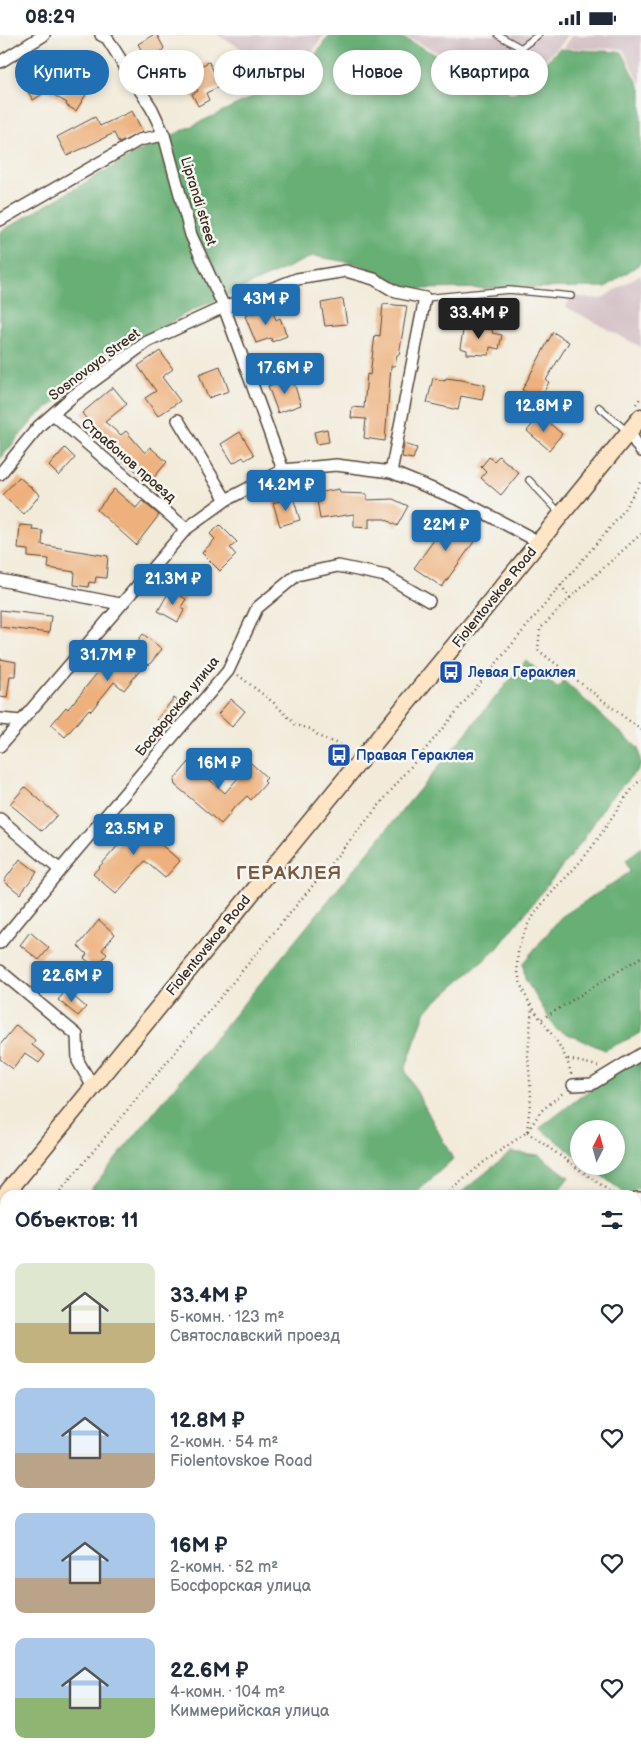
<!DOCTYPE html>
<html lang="ru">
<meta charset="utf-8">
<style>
:root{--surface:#fff;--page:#f6f6f7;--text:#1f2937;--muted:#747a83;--accent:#1f6fb2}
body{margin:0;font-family:"Balsamiq Sans",sans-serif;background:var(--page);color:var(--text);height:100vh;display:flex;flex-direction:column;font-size:19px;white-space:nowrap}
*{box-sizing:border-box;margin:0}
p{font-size:16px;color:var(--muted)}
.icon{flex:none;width:28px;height:28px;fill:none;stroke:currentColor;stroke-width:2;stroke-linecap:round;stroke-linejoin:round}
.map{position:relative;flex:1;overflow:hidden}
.details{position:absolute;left:0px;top:1155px;width:641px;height:571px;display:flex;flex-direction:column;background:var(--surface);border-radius:15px 15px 0 0;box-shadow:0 2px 8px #0003}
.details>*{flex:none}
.banner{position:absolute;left:15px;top:15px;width:611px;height:45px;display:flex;gap:10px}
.needle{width:32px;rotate:6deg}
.tools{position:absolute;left:570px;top:1085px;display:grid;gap:10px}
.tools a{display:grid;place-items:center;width:55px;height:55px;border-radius:50%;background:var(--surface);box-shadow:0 2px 8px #0003;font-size:25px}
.price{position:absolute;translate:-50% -42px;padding:0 11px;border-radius:5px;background:var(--accent);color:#fff;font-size:16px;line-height:32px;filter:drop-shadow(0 1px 2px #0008)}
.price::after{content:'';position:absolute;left:50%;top:30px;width:15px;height:11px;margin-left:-8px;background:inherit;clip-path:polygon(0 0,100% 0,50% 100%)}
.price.selected{background:#222;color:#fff}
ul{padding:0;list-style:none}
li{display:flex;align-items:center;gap:15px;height:125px;padding:0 15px}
li span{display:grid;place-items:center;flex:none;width:140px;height:100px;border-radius:10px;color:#555}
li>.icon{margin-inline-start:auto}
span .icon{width:60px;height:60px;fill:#fffc;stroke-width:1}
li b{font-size:21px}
h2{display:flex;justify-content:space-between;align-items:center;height:60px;padding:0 15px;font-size:21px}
.pill{padding:0 18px;border-radius:22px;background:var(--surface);box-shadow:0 2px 8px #0003;font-size:18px;line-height:45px}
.pill.selected{background:var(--accent);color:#fff}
.status{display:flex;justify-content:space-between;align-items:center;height:35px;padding:0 25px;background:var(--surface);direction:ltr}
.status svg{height:14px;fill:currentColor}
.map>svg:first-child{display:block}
</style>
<div class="status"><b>08:29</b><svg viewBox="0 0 49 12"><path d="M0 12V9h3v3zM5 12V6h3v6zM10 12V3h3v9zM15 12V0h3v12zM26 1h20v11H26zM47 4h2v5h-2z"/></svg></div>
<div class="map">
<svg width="641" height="1726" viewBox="0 0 641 1726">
<rect width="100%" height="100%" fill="#f6f6f2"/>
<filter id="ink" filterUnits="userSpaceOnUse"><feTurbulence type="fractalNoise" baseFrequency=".02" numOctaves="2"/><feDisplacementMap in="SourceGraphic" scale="10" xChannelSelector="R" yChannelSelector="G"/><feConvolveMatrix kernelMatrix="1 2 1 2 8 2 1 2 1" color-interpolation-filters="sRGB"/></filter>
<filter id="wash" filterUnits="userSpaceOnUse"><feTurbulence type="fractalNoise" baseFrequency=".0096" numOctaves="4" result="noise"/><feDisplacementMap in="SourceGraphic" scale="20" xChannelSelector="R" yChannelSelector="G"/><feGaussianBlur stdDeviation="1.12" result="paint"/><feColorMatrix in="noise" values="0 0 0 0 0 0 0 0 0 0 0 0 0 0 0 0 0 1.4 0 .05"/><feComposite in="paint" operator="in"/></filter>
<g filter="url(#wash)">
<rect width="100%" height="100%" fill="#f2ebda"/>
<path fill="#f7d0ce" d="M565 359 581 370 572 384 556 373Z"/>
<path fill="#d2bec4" d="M217 0H324L295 42Z
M403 0H567L563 7 512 55Z
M572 0H641V49L623 14 564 13Z
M641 239V312L566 272 571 261 601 264Z"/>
<path fill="#67af76" stroke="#516c4a" d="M329 0H397L513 59 559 14 622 17 641 54V228L606 252 412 254 359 229 313 221 185 279 112 322 35 383 0 424V197L136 118 281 48 300 42Z
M526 625 557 653 564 646 638 713 641 731 608 766 583 805 497 914 426 975 405 1035 453 1124 414 1160H86Z
M641 812V998L605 1015 556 994 525 944 523 928 561 882 630 837 626 826Z
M641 1019V1152L627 1160 589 1131H616V1094H579V1123L540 1093 593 1052Z
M511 1117 539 1120 569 1142 555 1160H458Z
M636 1257 641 1261V1380L636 1386Z
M5 1258V1565L0 1569V1265Z
M636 1644C641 1658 641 1701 636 1714Z
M185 1721H631L628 1726H187Z"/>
<g id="blocks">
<path fill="#eeb17d" d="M153 0H157L164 13 160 18 166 28 153 36 138 9Z
M209 27 221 51 206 58 209 65 198 71 192 59 198 56 186 33 194 28 198 32Z
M43 32 61 62 67 51 74 56 78 50 88 56 76 76 66 70 67 68 47 56 33 65 21 45Z
M132 76 143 97 119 108 114 98 67 121 57 102 95 82 100 91Z
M343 264 347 289 325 291 321 268Z
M383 269 407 271 399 320H397L395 331H391L385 406 364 403 366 384 351 383 352 372 364 373 367 339 370 340 375 300 380 301Z
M271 272 276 285 280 283 287 301 272 307 271 303 256 308 245 281Z
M464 290 493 295 492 298 502 300 499 314 490 312 489 320 467 319V315L460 313Z
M553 297 569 307 546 345 549 347 540 364 522 355Z
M160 316 173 334 162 342 180 366 158 381 145 363 156 356 138 331Z
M220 331 229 356 208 363 199 339Z
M292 342 301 370 278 378 268 351Z
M433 343 445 346 446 343 462 345 485 350 482 365 461 361 458 375 427 368Z
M113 352 127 369 105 387 121 400 126 396 145 418 150 412 167 427 150 447 122 425 103 406 82 378Z
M540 380 562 399 549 415 527 396Z
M327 394 329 407 317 409 314 397Z
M240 397 254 420 245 425 243 422 233 428 221 409Z
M404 409 417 413 413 424 402 422Z
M65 413 75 423 59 441 49 431Z
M499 421 519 438 501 460 481 443 486 437 481 432 489 422 494 426Z
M19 442 40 460 24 479 2 460Z
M114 454 136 473 142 466 159 480 136 510 97 475Z
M339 454 340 458 367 459V465L393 464 408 471 397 491 385 484H369V493L354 492V479L320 484 316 458Z
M293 462 300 485 280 491 273 468Z
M451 481 478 501 442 552 414 533Z
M20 490 33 491 32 495 43 496 42 510 108 521 106 543 96 542 95 548 89 547 88 552 74 550 75 537 48 533 49 524 28 522V515L18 514Z
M220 490 237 507 230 513 236 520 220 536 202 518 215 504 210 499Z
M170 555 186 564 181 572 185 574 178 587 158 576Z
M0 575 51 581 49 598 0 592Z
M143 599 162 614 149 630 146 628 124 655 114 647 91 676 89 674 65 702 51 690 66 672 68 674 115 616 124 623Z
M0 624 16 627 15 641H10L7 663 0 662Z
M174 663 183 670 165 691 157 684Z
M231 664 245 676 232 692 218 679Z
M189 727 225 758 251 728 267 743 264 746 266 748 251 765 247 761 231 776V778L221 789 175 750 174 745Z
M25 752 57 780 42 796 10 769Z
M128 781 180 826 165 843 145 826 116 859 93 839 121 807 112 799Z
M20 824 37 837 20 859 4 846Z
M99 885 115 899 102 915 107 919 96 933 84 923 87 919 78 911Z
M30 897 49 913 39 925 20 910Z
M66 955 86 972 78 981 58 965Z
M16 990 35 1005 32 1010 45 1020 39 1028 25 1018 13 1034 0 1024V1010Z"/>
</g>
</g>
<g filter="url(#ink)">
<use href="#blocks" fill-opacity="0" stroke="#56473a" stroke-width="1"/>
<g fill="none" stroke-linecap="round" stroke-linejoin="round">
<g stroke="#56473a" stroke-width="8">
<path id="lane" d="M498 0 521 13 538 0
M425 263 509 255 571 261
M599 372 627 396
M529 445 560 478
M0 1630 5 1633
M78 1721 82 1726"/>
</g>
<g stroke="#56473a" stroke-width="14">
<path id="street" d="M101 0 107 3 152 74 164 100 191 200 224 272 283 435
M0 27 44 0
M0 185 139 105 164 100
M53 379 186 494
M178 385 226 465
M629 397 641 416
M0 439 39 391 73 361 147 307 224 272 297 244 346 236 374 244 396 257 425 263 391 437
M0 545 120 569
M0 684 21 686
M0 711 186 494 226 465 283 435 336 430 391 437 462 466 539 507
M0 784 60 835 0 908
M60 835 228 636 257 573 297 540 338 531 386 541 429 566
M0 936 77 1000 78 1026 93 1052
M573 1050 592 1049 641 1019
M636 1163H641
M636 1188 639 1252 641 1255
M636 1405 641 1398
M636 1478H641
M636 1611 641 1620"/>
</g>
<g stroke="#56473a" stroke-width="19">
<path id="secondary" d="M5 1160 641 382"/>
</g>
<path stroke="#56473a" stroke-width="2.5" stroke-dasharray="1 4" stroke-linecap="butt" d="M636 369 641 362
M561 550 570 563 540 594 538 615 641 695
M570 563 641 499
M238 640 274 668 296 690 311 694 320 702 343 711
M542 984 641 922
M568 1024 598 1031
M571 1039C564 1004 532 982 521 950 502 890 562 854 592 812 610 787 620 767 641 744
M527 1096 531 1060 528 1021 532 972
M527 1097 615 1160
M57 1160 561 550 620 481 641 446
M445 1160 484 1127 527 1097 541 1076 564 1057
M0 1229 5 1223
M636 1689 641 1693
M636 1718 641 1711
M228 1721 231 1726
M286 1721 289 1726
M342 1721 345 1726
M410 1721 412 1726
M466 1721 469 1726
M525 1721 528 1726
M594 1721 596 1726
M630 1726 634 1721"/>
<use href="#lane" stroke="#fff" stroke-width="5.5"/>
<use href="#street" stroke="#fff" stroke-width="11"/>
<use href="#secondary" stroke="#fde5c5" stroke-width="16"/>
</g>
</g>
<defs>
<g id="bus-square" transform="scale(1.25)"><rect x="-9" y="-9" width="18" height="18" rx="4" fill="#1a4fb4" stroke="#f6f6f2"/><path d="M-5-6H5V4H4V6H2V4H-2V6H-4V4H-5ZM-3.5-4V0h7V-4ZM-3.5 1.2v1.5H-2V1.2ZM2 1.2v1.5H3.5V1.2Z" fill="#fff"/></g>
</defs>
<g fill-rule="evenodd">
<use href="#bus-square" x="451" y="637"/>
<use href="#bus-square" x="339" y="720"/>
</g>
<g text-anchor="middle" stroke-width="5" stroke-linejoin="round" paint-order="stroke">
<g font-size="14" fill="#3b2a1e" stroke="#f6f6f2">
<text transform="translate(199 166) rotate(73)" y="5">Liprandi street</text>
<text transform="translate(94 329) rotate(-37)" y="5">Sosnovaya Street</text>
<text transform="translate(129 425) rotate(41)" y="5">Страбонов проезд</text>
<text transform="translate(494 562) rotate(-51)" y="5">Fiolentovskoe Road</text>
<text transform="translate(177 671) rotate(-51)" y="5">Босфорская улица</text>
<text transform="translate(208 910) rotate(-51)" y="5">Fiolentovskoe Road</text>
</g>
<g font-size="14" font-weight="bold" fill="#164399" stroke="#f6f6f2" text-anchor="start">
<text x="468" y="642">Левая Гераклея</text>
<text x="356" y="725">Правая Гераклея</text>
</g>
<g font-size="19" font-weight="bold" letter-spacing="1" fill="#7a593f" stroke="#f6f6f2">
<text x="289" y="844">ГЕРАКЛЕЯ</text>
</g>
</g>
</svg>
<div class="tools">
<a><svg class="needle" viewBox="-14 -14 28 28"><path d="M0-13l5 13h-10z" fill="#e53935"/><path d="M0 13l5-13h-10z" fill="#747a83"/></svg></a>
</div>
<b class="price" style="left:266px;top:291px">43M ₽</b>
<b class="price selected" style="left:479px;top:305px">33.4M ₽</b>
<b class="price" style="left:285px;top:360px">17.6M ₽</b>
<b class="price" style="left:544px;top:398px">12.8M ₽</b>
<b class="price" style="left:286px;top:477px">14.2M ₽</b>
<b class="price" style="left:446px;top:517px">22M ₽</b>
<b class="price" style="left:173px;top:571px">21.3M ₽</b>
<b class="price" style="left:108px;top:647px">31.7M ₽</b>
<b class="price" style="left:219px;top:755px">16M ₽</b>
<b class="price" style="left:134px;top:821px">23.5M ₽</b>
<b class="price" style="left:72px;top:968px">22.6M ₽</b>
<div class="banner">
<a class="pill selected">Купить</a>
<a class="pill">Снять</a>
<a class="pill">Фильтры</a>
<a class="pill">Новое</a>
<a class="pill">Квартира</a>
</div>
<section class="details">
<h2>Объектов: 11<svg class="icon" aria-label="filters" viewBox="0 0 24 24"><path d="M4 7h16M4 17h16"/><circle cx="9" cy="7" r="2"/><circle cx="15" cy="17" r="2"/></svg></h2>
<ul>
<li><span style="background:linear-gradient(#dfe7d0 60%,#c2b280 0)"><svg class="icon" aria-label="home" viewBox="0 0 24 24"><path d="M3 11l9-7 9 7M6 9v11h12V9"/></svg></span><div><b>33.4M ₽</b><p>5-комн. · 123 m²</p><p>Святославский проезд</p></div><svg class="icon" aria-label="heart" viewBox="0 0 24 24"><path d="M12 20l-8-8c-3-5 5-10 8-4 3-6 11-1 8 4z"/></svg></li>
<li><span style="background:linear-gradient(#a9c7e8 65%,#b9a48a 0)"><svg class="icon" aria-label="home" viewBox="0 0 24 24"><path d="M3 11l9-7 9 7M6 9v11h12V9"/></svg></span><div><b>12.8M ₽</b><p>2-комн. · 54 m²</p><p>Fiolentovskoe Road</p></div><svg class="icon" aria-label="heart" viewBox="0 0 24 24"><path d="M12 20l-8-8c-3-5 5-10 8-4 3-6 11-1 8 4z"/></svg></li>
<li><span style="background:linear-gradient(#a9c7e8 65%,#b9a48a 0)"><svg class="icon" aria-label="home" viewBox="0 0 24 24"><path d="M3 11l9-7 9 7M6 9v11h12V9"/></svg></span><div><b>16M ₽</b><p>2-комн. · 52 m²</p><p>Босфорская улица</p></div><svg class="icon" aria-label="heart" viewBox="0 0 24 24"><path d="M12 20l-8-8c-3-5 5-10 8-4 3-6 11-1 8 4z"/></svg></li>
<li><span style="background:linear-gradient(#a9c7e8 60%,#8fb573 0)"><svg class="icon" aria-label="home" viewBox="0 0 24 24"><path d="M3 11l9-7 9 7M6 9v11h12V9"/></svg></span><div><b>22.6M ₽</b><p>4-комн. · 104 m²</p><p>Киммерийская улица</p></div><svg class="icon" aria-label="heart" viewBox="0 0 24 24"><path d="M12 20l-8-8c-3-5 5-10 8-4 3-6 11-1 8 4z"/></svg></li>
</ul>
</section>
</div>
